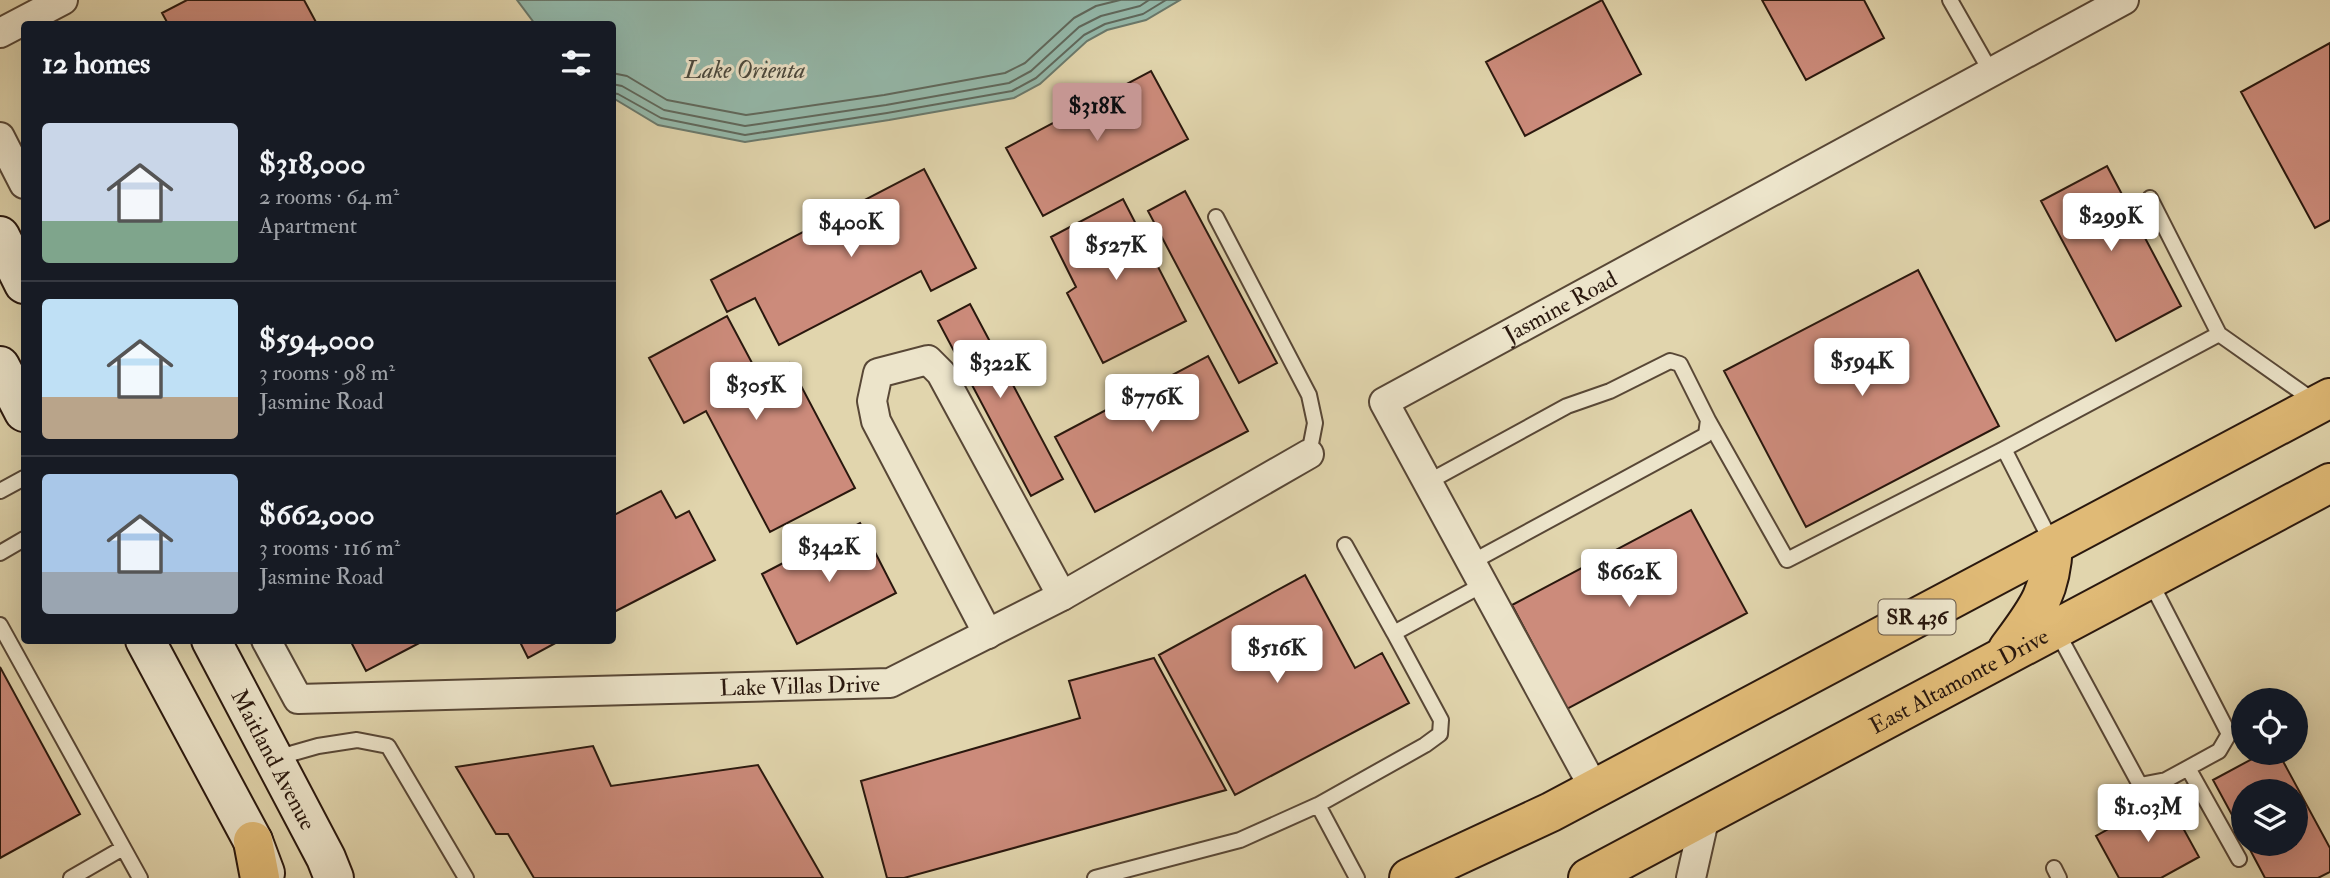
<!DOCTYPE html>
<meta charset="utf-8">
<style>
:root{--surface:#171b24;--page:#242831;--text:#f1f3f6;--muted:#9ea1a6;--line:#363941;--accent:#c59692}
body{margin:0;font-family:"IM FELL Double Pica",serif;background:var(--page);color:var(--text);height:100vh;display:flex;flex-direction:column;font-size:26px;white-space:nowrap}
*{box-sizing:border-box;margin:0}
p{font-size:23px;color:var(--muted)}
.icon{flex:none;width:38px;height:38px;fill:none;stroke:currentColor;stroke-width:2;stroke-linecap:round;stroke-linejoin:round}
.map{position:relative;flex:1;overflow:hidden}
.details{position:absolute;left:21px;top:21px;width:595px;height:623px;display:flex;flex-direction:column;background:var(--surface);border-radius:7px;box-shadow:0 7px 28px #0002}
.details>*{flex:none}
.controls{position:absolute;left:2231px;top:688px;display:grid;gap:14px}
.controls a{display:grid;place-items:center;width:77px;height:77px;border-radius:50%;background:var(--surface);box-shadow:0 7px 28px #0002;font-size:35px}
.price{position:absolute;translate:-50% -60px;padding:0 16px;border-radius:7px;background:#fff;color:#222;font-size:23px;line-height:46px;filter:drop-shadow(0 2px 4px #0008)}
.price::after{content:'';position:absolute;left:50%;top:42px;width:21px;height:16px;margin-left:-10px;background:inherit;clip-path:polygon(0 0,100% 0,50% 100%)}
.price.selected{background:var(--accent);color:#111}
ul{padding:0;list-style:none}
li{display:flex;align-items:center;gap:21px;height:175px;padding:0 21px}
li+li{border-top:2px solid var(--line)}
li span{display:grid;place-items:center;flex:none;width:196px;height:140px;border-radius:7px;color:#555}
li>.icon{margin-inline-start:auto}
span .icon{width:84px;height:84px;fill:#fffc;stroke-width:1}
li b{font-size:30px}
h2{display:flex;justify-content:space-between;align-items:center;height:84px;padding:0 21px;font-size:30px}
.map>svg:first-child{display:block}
</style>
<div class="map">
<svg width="2330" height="878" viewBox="0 0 2330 878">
<rect width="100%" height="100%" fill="#e1d5ad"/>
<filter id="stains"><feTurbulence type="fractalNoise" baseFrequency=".00286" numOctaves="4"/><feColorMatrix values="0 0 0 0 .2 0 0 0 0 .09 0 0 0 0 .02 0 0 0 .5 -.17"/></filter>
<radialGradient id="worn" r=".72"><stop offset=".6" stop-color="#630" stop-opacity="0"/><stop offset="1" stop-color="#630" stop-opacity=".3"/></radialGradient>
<path fill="#94b9ab" stroke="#6a796c" stroke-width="2" d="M517 0H1180L1146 20 1107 30 1087 41 1040 84 1014 98 889 120 745 142 658 125 613 98 612 24H535Z"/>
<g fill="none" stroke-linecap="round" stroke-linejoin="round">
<path stroke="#5f685c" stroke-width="2" d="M612 73 627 76 667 100 746 115 884 95 1005 73 1025 63 1074 18 1096 6 1120 0
M612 84 622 86 664 110 745 126 886 105 1009 83 1031 71 1079 27 1101 16 1140 6 1149 0
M612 93 618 94 661 118 745 135 887 113 1012 91 1036 78 1084 35 1105 24 1143 14 1166 0"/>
</g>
<path fill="#cc8b7b" stroke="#2a180e" stroke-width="2" d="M187 0H304L317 24H168L162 13Z
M1602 0 1641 74 1525 136 1486 62Z
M1762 0H1864L1884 38 1806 80Z
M2330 43V220L2315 228 2241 92Z
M1151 71 1188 139 1043 216 1006 148Z
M2107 166 2181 306 2116 341 2041 201Z
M924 169 976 268 931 291 921 271 779 345 755 298 727 312 711 280Z
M1185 191 1277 363 1239 383 1148 211Z
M1123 199 1186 321 1103 363 1067 293 1076 287 1051 237Z
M1918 270 1999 426 1806 527 1724 371Z
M970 304 1063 479 1031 496 938 321Z
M727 316 760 378 789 363 855 488 770 532 706 411 684 423 649 358Z
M1208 356 1248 431 1095 512 1055 437Z
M661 491 676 518 689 511 715 560 612 613V516Z
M1691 510 1747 613 1567 709 1512 605Z
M860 523 896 593 797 644 762 574Z
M1305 575 1355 668 1382 653 1409 703 1235 795 1159 655Z
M350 640H425L366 671Z
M519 640H561L528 658Z
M1154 658 1226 790 904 878H887L861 781 1080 718 1069 681Z
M0 667 80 814 0 858Z
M593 746 611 786 758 765 823 878H534L508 834H496L456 767Z
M2265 752H2278L2330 848V872L2318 878H2265L2247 844H2296V791H2244V837L2213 780Z
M2166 797 2199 857 2161 878H2119L2096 836Z"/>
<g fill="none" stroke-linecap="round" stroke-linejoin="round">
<g stroke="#584736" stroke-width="18">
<path id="service" d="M1950 0 1991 72
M2150 198 2219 334 2314 401
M1216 217 1309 395 1315 423 1309 454
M1708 420 1787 560 2004 449
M1428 482 1567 406 1610 391 1670 361 1680 364 1708 420 1706 435 1472 562
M0 491 24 478
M1345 545 1394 633
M2053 545 2004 449 2219 334
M0 553 24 539
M0 625 140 878
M2056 630 2140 785 2166 780 2219 751 2229 734 2150 581
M276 758 318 746 357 740 388 746 466 878
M2188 768 2239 859
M1318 805 1425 745 1440 734 1441 720 1394 633 1484 584
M2054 868 2059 878
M71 878 123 848
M1095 878 1240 840 1318 805 1357 878"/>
</g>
<g stroke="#584736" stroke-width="32">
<g id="minor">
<path d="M0 33 63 0"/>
<path d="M0 137 24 184"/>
<path d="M988 634 876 421 872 401 878 373 928 360 941 373 1062 596"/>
<path id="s1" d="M266 640 298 699 890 683 1062 596 1309 454"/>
<path id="s2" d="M1594 788 1384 402 2124 0"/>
<path d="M1691 878 1705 816"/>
</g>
</g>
<g stroke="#2a180e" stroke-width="42">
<g id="secondary">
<path d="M0 236 24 284"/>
<path d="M0 366 24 412"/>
<path d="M145 640 253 841 265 873"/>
<path id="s3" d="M211 640 326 858 334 878"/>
</g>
</g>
<g stroke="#2a180e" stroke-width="42">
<g id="primary">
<path d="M2008 649C2036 611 2051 594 2053 545"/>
<path d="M253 841 260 878"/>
<path d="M1409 878 1551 812 2330 398"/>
<path id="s4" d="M1588 878 2330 483"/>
</g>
</g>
<use href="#service" stroke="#ece4ca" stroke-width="14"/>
<use href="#minor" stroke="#ece4ca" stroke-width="28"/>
<use href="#secondary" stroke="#ece4ca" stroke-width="38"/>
<use href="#primary" stroke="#e0ba76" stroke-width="38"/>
</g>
<g text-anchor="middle" stroke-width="6" stroke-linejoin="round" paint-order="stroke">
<rect fill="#ece4ca" stroke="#645546" stroke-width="2" x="1878.5" y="599.5" width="77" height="35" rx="5"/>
<g font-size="21" font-weight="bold" fill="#2a180e">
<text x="1917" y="624">SR 436</text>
</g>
<g font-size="23" fill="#2a180e" stroke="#ece4ca">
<text dy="8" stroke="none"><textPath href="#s2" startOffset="640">Jasmine Road</textPath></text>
<text dy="8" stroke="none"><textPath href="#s4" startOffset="420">East Altamonte Drive</textPath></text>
<text dy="8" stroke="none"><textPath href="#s1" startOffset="569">Lake Villas Drive</textPath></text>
<text dy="8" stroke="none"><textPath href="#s3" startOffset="135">Maitland Avenue</textPath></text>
</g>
<g font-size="24" font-style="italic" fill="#4a483d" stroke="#ece4ca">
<text x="745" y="78">Lake Orienta</text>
</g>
</g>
<rect width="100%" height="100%" filter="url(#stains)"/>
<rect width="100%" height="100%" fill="url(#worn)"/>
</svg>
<div class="controls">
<a><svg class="icon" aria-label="locate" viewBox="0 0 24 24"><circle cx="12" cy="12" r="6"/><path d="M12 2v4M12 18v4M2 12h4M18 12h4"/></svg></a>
<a><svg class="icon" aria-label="layers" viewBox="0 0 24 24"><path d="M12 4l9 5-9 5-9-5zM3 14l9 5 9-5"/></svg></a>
</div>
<b class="price selected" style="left:1097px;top:143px">$318K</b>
<b class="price" style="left:2111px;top:253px">$299K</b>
<b class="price" style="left:851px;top:259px">$400K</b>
<b class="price" style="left:1116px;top:282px">$527K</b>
<b class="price" style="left:1862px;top:398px">$594K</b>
<b class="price" style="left:1000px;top:400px">$322K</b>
<b class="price" style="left:756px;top:422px">$305K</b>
<b class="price" style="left:1152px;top:434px">$776K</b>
<b class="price" style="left:829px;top:584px">$342K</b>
<b class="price" style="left:1629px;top:609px">$662K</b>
<b class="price" style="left:1277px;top:685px">$516K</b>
<b class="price" style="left:2148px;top:844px">$1.03M</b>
<section class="details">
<h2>12 homes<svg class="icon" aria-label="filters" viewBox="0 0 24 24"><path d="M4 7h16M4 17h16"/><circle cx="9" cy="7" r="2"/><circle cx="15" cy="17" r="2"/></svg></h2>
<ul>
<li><span style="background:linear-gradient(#c9d6e8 70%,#7fa58c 0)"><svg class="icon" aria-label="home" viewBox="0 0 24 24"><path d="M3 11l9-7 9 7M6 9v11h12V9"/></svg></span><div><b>$318,000</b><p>2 rooms · 64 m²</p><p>Apartment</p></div></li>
<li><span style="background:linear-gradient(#bfe0f5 70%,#b9a48a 0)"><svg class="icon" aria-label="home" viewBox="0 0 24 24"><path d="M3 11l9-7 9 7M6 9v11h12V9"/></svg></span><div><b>$594,000</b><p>3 rooms · 98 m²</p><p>Jasmine Road</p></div></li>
<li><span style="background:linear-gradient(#a9c7e8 70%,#9aa5b1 0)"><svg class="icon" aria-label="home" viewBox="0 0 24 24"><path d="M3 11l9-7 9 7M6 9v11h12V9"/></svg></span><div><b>$662,000</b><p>3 rooms · 116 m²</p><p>Jasmine Road</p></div></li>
</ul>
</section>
</div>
